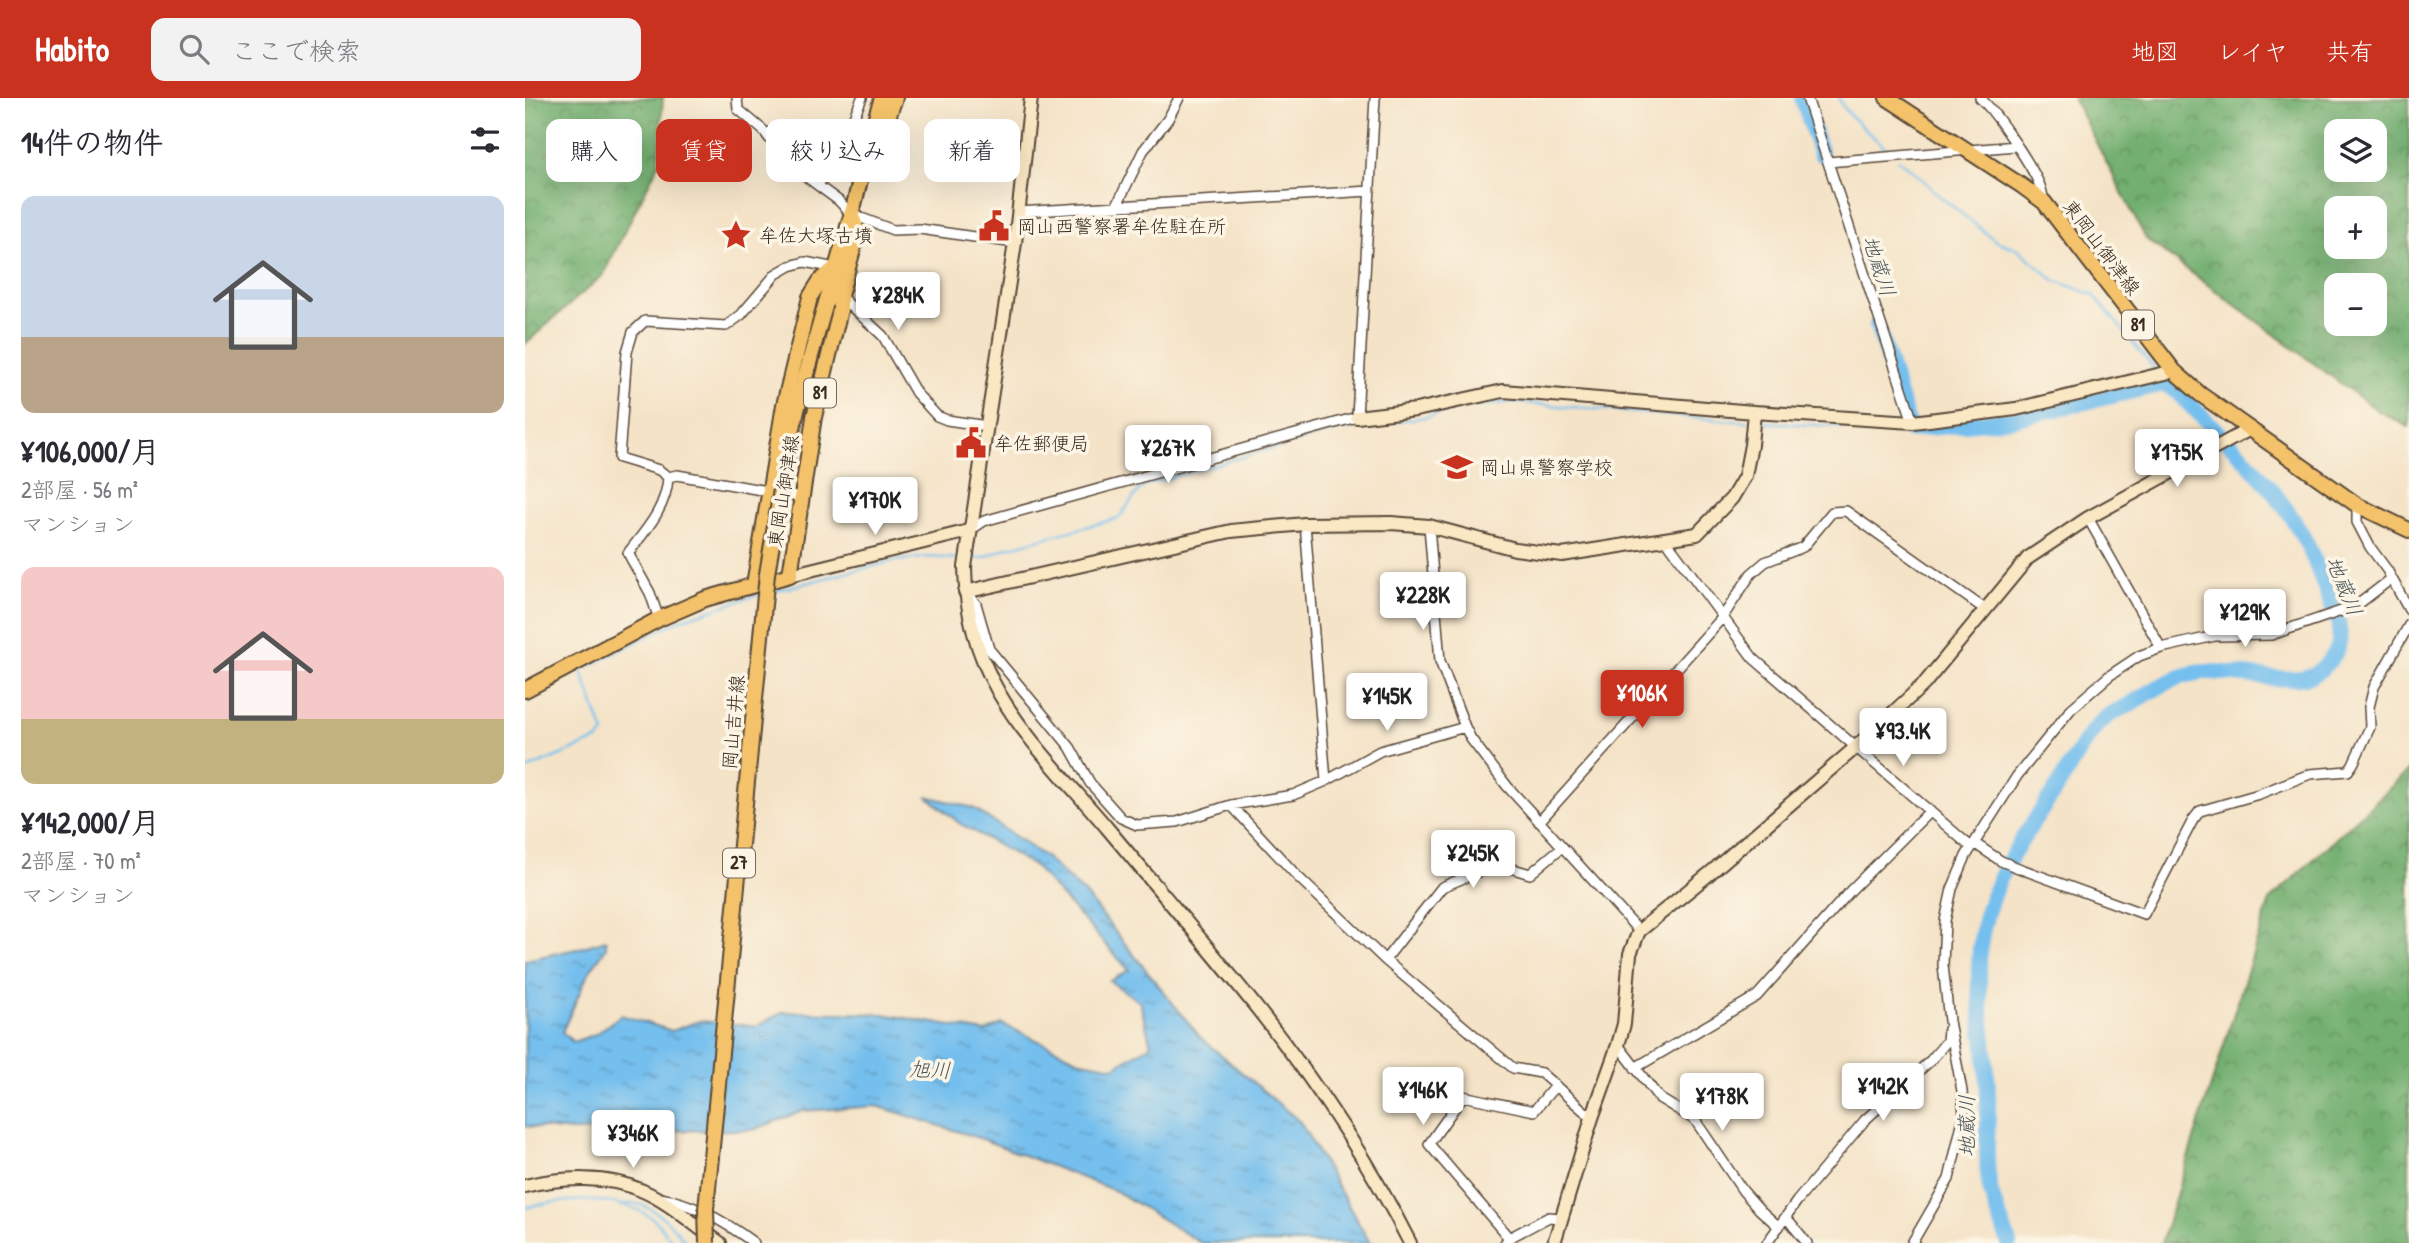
<!DOCTYPE html>
<html lang="ja">
<meta charset="utf-8">
<style>
:root{--surface:#fff;--page:#f2f2f3;--text:#2b2b33;--muted:#7c7c81;--accent:#c8321e}
body{margin:0;font-family:"Patrick Hand","Klee One",sans-serif;background:var(--page);color:var(--text);height:100vh;display:flex;flex-direction:column;font-size:26px;white-space:nowrap}
*{box-sizing:border-box;margin:0}
p{font-size:23px;color:var(--muted)}
.icon{flex:none;width:38px;height:38px;fill:none;stroke:currentColor;stroke-width:2;stroke-linecap:round;stroke-linejoin:round}
.map{position:relative;flex:1;overflow:hidden}
.panel{display:flex;flex-direction:column;background:var(--surface);width:525px}
.panel>*{flex:none}
.hud{position:absolute;left:21px;top:21px;width:665px;height:63px;display:flex;gap:14px}
.fabs{position:absolute;left:1799px;top:21px;display:grid;gap:14px}
.fabs a{display:grid;place-items:center;width:63px;height:63px;border-radius:14px;background:var(--surface);box-shadow:0 7px 28px #0002;font-size:35px}
.price{position:absolute;translate:-50% -60px;padding:0 16px;border-radius:7px;background:#fff;color:#222;font-size:23px;line-height:46px;filter:drop-shadow(0 2px 4px #0008)}
.price::after{content:'';position:absolute;left:50%;top:42px;width:21px;height:16px;margin-left:-10px;background:inherit;clip-path:polygon(0 0,100% 0,50% 100%)}
.price.active{background:var(--accent);color:#fff}
ul{padding:0;list-style:none}
li{display:grid;align-content:center;gap:14px;height:371px;padding:0 21px}
li span{display:grid;place-items:center;height:217px;border-radius:14px;color:#555}
li>.icon{margin-inline-start:auto}
span .icon{width:126px;height:126px;fill:#fffc;stroke-width:1}
li b{font-size:30px}
h2{display:flex;justify-content:space-between;align-items:center;height:84px;padding:0 21px;font-size:30px}
.chip{padding:0 24px;border-radius:14px;background:var(--surface);box-shadow:0 7px 28px #0002;font-size:24px;line-height:63px}
.chip.active{background:var(--accent);color:#fff}
header{display:flex;align-items:center;gap:42px;box-sizing:border-box;height:98px;padding:0 35px;background:var(--accent);color:#fff}
header strong{font-size:33px}
nav{display:flex;gap:38px;margin-inline-start:auto;font-size:24px}
.search{width:490px;height:63px;background:var(--page);display:flex;align-items:center;gap:18px;box-sizing:border-box;padding:0 24px;border-radius:14px;color:var(--muted);font-size:26px}
main{display:flex;flex:1;min-height:0}
.map>svg:first-child{display:block}
</style>
<header>
<strong>Habito</strong>
<div class="search"><svg class="icon" aria-label="search" viewBox="0 0 24 24"><circle cx="10" cy="10" r="6"/><path d="M15 15l6 6"/></svg>ここで検索</div>
<nav><a>地図</a><a>レイヤ</a><a>共有</a></nav>
</header>
<main>
<section class="panel">
<h2>14件の物件<svg class="icon" aria-label="filters" viewBox="0 0 24 24"><path d="M4 7h16M4 17h16"/><circle cx="9" cy="7" r="2"/><circle cx="15" cy="17" r="2"/></svg></h2>
<ul>
<li><span style="background:linear-gradient(#c9d6e8 65%,#b9a48a 0)"><svg class="icon" aria-label="home" viewBox="0 0 24 24"><path d="M3 11l9-7 9 7M6 9v11h12V9"/></svg></span><div><b>¥106,000/月</b><p>2部屋 · 56 m²</p><p>マンション</p></div></li>
<li><span style="background:linear-gradient(#f6c9c9 70%,#c2b280 0)"><svg class="icon" aria-label="home" viewBox="0 0 24 24"><path d="M3 11l9-7 9 7M6 9v11h12V9"/></svg></span><div><b>¥142,000/月</b><p>2部屋 · 70 m²</p><p>マンション</p></div></li>
</ul>
</section>
<div class="map">
<svg width="1884" height="1145" viewBox="0 0 1884 1145">
<defs>
<pattern id="forest-crowns" width="20" height="18" patternUnits="userSpaceOnUse" patternTransform="scale(1.75)"><rect width="20" height="18" fill="#72af6f"/><path d="M2 6a3 3 0 1 1 6 0M12 15a3 3 0 1 1 6 0" fill="none" stroke="#5f8f5b"/></pattern>
<pattern id="water-ripples" width="26" height="14" patternUnits="userSpaceOnUse" patternTransform="scale(1.75)"><rect width="26" height="14" fill="#75bfee"/><path d="M2 4q2-2 4 0t4 0M15 11q2-2 4 0t4 0" fill="none" stroke="#619bc0"/></pattern>
</defs>
<rect width="100%" height="100%" fill="#fcf5e5"/>
<filter id="ink" filterUnits="userSpaceOnUse"><feTurbulence type="fractalNoise" baseFrequency=".0143" numOctaves="2"/><feDisplacementMap in="SourceGraphic" scale="14" xChannelSelector="R" yChannelSelector="G"/><feConvolveMatrix kernelMatrix="1 2 1 2 8 2 1 2 1" color-interpolation-filters="sRGB"/></filter>
<filter id="wash" filterUnits="userSpaceOnUse"><feTurbulence type="fractalNoise" baseFrequency=".00686" numOctaves="4" result="noise"/><feDisplacementMap in="SourceGraphic" scale="28" xChannelSelector="R" yChannelSelector="G"/><feGaussianBlur stdDeviation="1.57" result="paint"/><feColorMatrix in="noise" values="0 0 0 0 0 0 0 0 0 0 0 0 0 0 0 0 0 1.4 0 .05"/><feComposite in="paint" operator="in"/></filter>
<g filter="url(#wash)">
<rect width="100%" height="100%" fill="#f4e3c7"/>
<path fill="url(#forest-crowns)" stroke="#566c46" stroke-width="2" fill-rule="evenodd" d="M0 0H138L133 67 78 177 0 246Z
M1548 0H1884V329L1853 313 1621 141ZM1850 33V72H1811V33ZM1850 110V149H1811V110ZM1850 187V226H1811V187Z
M1884 672V1145H1636L1745 802Z"/>
<path fill="url(#water-ripples)" stroke="#587486" stroke-width="2" d="M402 698 448 710 520 759 559 795 675 939 775 1024 845 1145H676L591 1093 457 1041 352 1008 278 1013 228 1032 48 1033 0 1028V862L52 851 81 842V850L63 876 37 934 48 944 71 936 96 917 147 933 174 923 232 928 258 914 358 916 460 934 477 926 557 963 589 969 626 947 615 904 585 883 604 872 509 768 434 725Z"/>
<g fill="none" stroke-linecap="round" stroke-linejoin="round">
<path stroke="#75bfee" stroke-width="2.5" d="M1314 0C1320 19 1351 39 1366 55
M1373 62 1386 71 1417 100 1471 143 1493 151 1529 182 1569 197 1632 274
M1635 279 1639 286
M1233 324 1385 332
M447 460H458L482 450 594 420 614 392 622 386 813 332 901 319 933 310 987 304 1223 324
M245 494 369 463 403 459 437 461
M0 672 74 641 79 635 56 572 155 522 235 496
M96 1108C121 1098 148 1126 161 1145
M0 1110C36 1100 95 1097 127 1120 136 1126 141 1136 148 1145"/>
<path stroke="#75bfee" stroke-width="16" d="M1277 0 1296 56
M1352 227 1385 332 1487 321 1639 286 1650 292C1692 334 1741 376 1772 428 1790 458 1800 491 1813 523 1816 538 1816 550 1805 562 1799 568 1793 576 1784 578 1760 586 1708 573 1679 574 1650 576 1626 594 1602 608 1596 611 1588 614 1583 618 1561 635 1549 663 1534 686 1504 732 1469 775 1458 831 1447 884 1462 941 1463 995 1464 1026 1459 1059 1465 1090 1469 1109 1478 1126 1484 1145"/>
</g>
</g>
<g filter="url(#ink)">
<g fill="none" stroke-linecap="round" stroke-linejoin="round">
<g stroke="#574637" stroke-width="12">
<path id="street" d="M212 0 213 11 239 33 261 64 314 103 326 116 368 132 395 131 490 145
M1282 0 1388 324
M1455 0C1470 13 1508 69 1515 88 1517 93 1518 99 1519 104
M1303 64 1491 48
M293 87 312 58 337 0
M591 109 618 53 643 21 654 0
M493 114 845 93
M315 198 358 238 391 295 412 318 422 322 462 328
M276 399 152 377 143 379 134 372 94 360 102 254 108 234 120 223 201 228 216 217 251 176 265 168 280 164 310 170
M1832 407V424L1845 449 1862 472 1884 512
M1563 420 1636 550
M780 426 801 683
M904 428 915 563 940 629 946 641 982 688 1114 833
M444 433 459 423 832 319 850 0
M1141 442 1228 560 1446 749
M441 495 451 506 464 551 545 649 565 685 596 720 612 727 652 724 706 707 768 697 801 683 855 653 940 629
M134 521 125 495 103 455C121 432 142 409 143 379
M706 707 773 779 860 862 988 970 1016 975 1067 1020
M1014 724 1197 520 1226 476 1240 464 1278 449 1307 414 1321 413 1461 512
M1449 745 1476 763 1496 771 1619 816 1668 722 1675 713 1734 696 1785 676 1823 673 1828 666 1845 629 1844 609 1849 589 1884 527
M860 862 917 789 972 766 1005 776 1037 749
M1093 947 1134 1000 1170 1022 1218 1093 1235 1112 1254 1129
M1110 970 1232 898 1326 792 1405 713
M135 1100C169 1105 202 1125 229 1145
M1261 1119 1282 1145
M984 1140 904 1046 938 998 1009 1013 1030 988
M980 1145 984 1140 1024 1119 1035 1120
M1242 1145 1272 1103 1340 1022 1406 962 1422 943 1423 931
M1387 1145 1424 1081 1439 1017 1437 993 1424 923 1418 867 1420 823 1427 791 1441 758 1492 678 1546 611 1584 578 1614 558 1636 550 1690 538 1746 537 1831 508 1866 481"/>
</g>
<g stroke="#574637" stroke-width="16">
<path id="secondary" d="M506 0 490 145 440 469C441 588 512 647 583 731 634 792 686 852 735 914 792 986 844 1064 885 1145
M832 319 891 312 978 293 1229 314 1388 324 1491 311 1649 273
M265 477 444 433
M440 494 706 433 780 426 866 425 904 428 990 451 1037 457 1172 436 1207 400 1220 378 1226 347 1229 314
M0 1088C37 1079 83 1077 118 1093 146 1105 170 1128 195 1145
M1029 1145 1067 1020 1093 947 1099 926 1105 856 1114 833 1184 776 1330 650 1399 586 1503 460 1563 420 1723 332"/>
</g>
<g stroke="#574637" stroke-width="18">
<path id="primary" d="M1362 0 1497 88 1519 104 1649 273 1675 296 1832 407 1884 432
M347 63 370 0
M257 386C272 295 301 207 326 118 337 79 343 39 357 0
M229 487 259 307 285 199 295 183 310 170
M0 592 134 521 180 501 265 477 289 319 315 212V198L333 134 326 116"/>
</g>
<use href="#street" stroke="#fff" stroke-width="9"/>
<use href="#secondary" stroke="#fae7c3" stroke-width="12"/>
<use href="#primary" stroke="#f3c26a" stroke-width="14"/>
<g stroke="#574637" stroke-width="18" stroke-linecap="butt">
<path id="primary-bridge" d="M182 1145 181 1111 242 476 257 386"/>
</g>
<use href="#primary-bridge" stroke="#f3c26a" stroke-width="14"/>
</g>
</g>
<defs>
<g id="civic-bare" transform="scale(2.415)"><path d="M-.6-6.5H3V-4.5H.6V-3L4-1V1h2V6H-6V1h2V-1L-.6-3ZM-1.2 2.5V6h2.4V2.5Z" fill="#c8321e" stroke="#fcf5e5" stroke-width="2.5" paint-order="stroke"/></g>
<g id="sight-bare" transform="scale(2.415)"><path d="M0-6L1.8-2.2L6-1.7L2.9 1.2L3.7 5.4L0 3.3L-3.7 5.4L-2.9 1.2L-6-1.7L-1.8-2.2Z" fill="#c8321e" stroke="#fcf5e5" stroke-width="2.5" paint-order="stroke"/></g>
<g id="school-bare" transform="scale(2.415)"><path d="M0-5L7-2L0 1L-7-2ZM-4 1L0 2.5L4 1V4Q0 6-4 4Z" fill="#c8321e" stroke="#fcf5e5" stroke-width="2.5" paint-order="stroke"/></g>
</defs>
<g fill-rule="evenodd">
<use href="#civic-bare" x="469" y="128"/>
<use href="#sight-bare" x="211" y="137"/>
<use href="#civic-bare" x="446" y="345"/>
<use href="#school-bare" x="932" y="369"/>
</g>
<g text-anchor="middle" stroke-width="7" stroke-linejoin="round" paint-order="stroke">
<g fill="#fcf5e5" stroke="#75675a" stroke-width="2">
<rect x="1597" y="212.5" width="32" height="29" rx="5"/>
<rect x="279" y="280.5" width="32" height="29" rx="5"/>
<rect x="198" y="750.5" width="32" height="29" rx="5"/>
</g>
<g font-size="18" font-weight="bold" fill="#3b2a1e">
<text x="1613" y="233">81</text>
<text x="295" y="301">81</text>
<text x="214" y="771">27</text>
</g>
<g font-size="19" fill="#3b2a1e" stroke="#fcf5e5" text-anchor="start">
<text x="492" y="135">岡山西警察署牟佐駐在所</text>
<text x="234" y="144">牟佐大塚古墳</text>
<text x="469" y="352">牟佐郵便局</text>
<text x="955" y="376">岡山県警察学校</text>
</g>
<g font-size="19" fill="#3b2a1e" stroke="#fcf5e5">
<text transform="translate(1577 149) rotate(53)" y="7">東岡山御津線</text>
<text transform="translate(258 393) rotate(-81)" y="7">東岡山御津線</text>
<text transform="translate(208 624) rotate(-85)" y="7">岡山吉井線</text>
</g>
<g font-size="21" font-style="italic" fill="#4c575c" stroke="#fcf5e5">
<text transform="translate(1354 168) rotate(72)" y="7">地蔵川</text>
<text transform="translate(1819 488) rotate(68)" y="7">地蔵川</text>
<text transform="translate(405 972) rotate(2)" y="7">旭川</text>
<text transform="translate(1442 1028) rotate(-90)" y="7">地蔵川</text>
</g>
</g>
</svg>
<div class="fabs">
<a><svg class="icon" aria-label="layers" viewBox="0 0 24 24"><path d="M12 4l9 5-9 5-9-5zM3 14l9 5 9-5"/></svg></a>
<a>+</a>
<a>−</a>
</div>
<b class="price" style="left:373px;top:234px">¥284K</b>
<b class="price" style="left:643px;top:387px">¥267K</b>
<b class="price" style="left:1652px;top:391px">¥175K</b>
<b class="price" style="left:350px;top:439px">¥170K</b>
<b class="price" style="left:898px;top:534px">¥228K</b>
<b class="price" style="left:1720px;top:551px">¥129K</b>
<b class="price active" style="left:1117px;top:632px">¥106K</b>
<b class="price" style="left:862px;top:635px">¥145K</b>
<b class="price" style="left:1378px;top:670px">¥93.4K</b>
<b class="price" style="left:948px;top:792px">¥245K</b>
<b class="price" style="left:1358px;top:1025px">¥142K</b>
<b class="price" style="left:898px;top:1029px">¥146K</b>
<b class="price" style="left:1197px;top:1035px">¥178K</b>
<b class="price" style="left:108px;top:1072px">¥346K</b>
<div class="hud">
<a class="chip">購入</a>
<a class="chip active">賃貸</a>
<a class="chip">絞り込み</a>
<a class="chip">新着</a>
</div>
</div>
</main>
